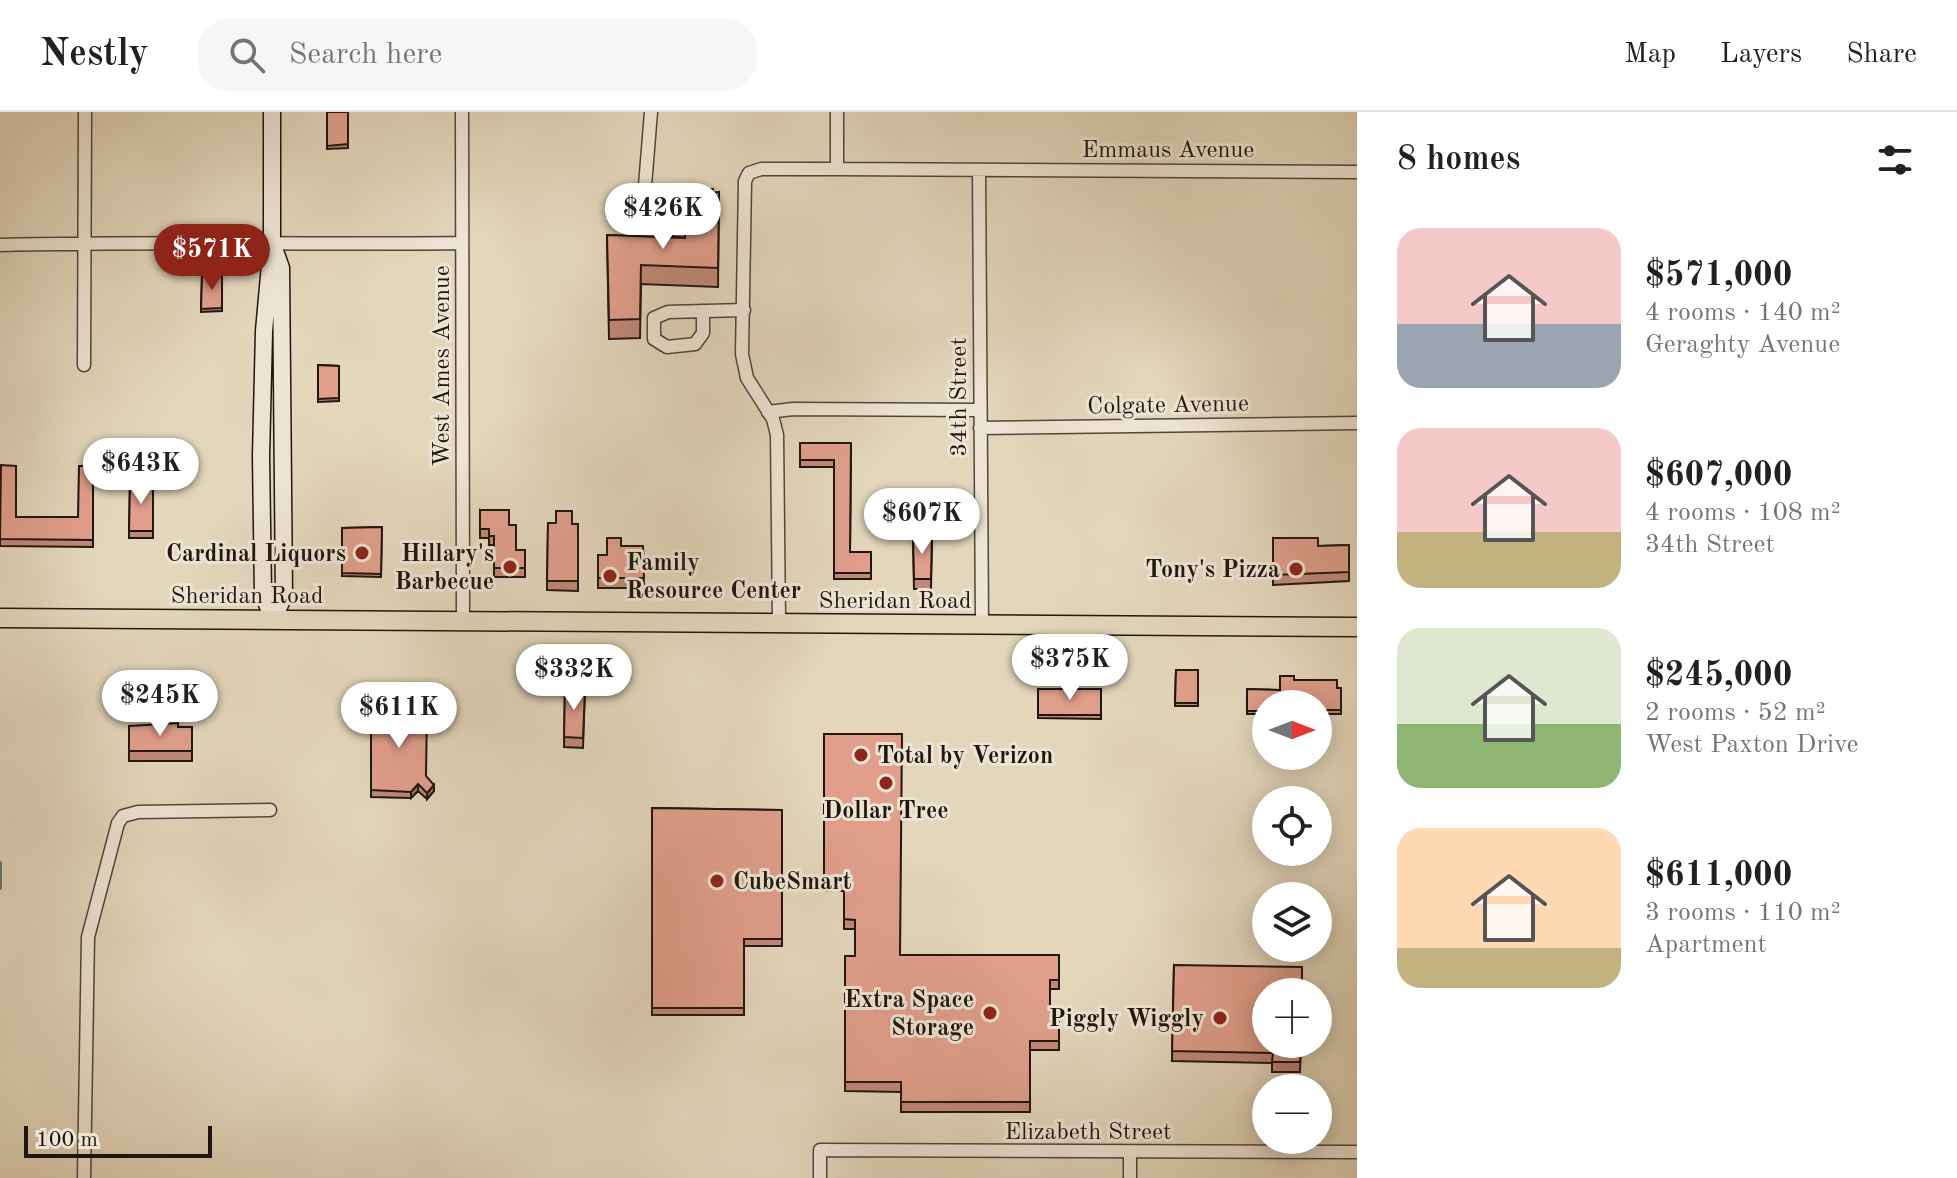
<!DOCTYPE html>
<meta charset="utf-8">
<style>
:root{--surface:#fff;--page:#f6f6f6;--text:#202124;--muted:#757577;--line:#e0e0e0;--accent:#8f2418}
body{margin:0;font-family:"Old Standard TT",serif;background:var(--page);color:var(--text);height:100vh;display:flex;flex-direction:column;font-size:30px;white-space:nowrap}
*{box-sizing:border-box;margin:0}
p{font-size:26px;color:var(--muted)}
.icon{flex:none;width:44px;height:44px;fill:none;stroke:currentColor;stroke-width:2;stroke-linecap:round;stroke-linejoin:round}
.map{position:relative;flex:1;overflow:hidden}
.drawer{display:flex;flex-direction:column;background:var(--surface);width:600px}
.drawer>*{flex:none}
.needle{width:52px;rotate:90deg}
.fabs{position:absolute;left:1252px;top:578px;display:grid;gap:16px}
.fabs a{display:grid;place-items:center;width:80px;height:80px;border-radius:50%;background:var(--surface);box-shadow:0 4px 20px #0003;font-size:40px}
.scale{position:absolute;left:24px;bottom:20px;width:188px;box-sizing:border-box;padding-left:8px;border:4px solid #201610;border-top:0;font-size:22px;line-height:28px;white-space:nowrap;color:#201610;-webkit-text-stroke:6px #ede4d3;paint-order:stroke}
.price{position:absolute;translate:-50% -68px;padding:0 18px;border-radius:28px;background:#fff;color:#222;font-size:26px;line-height:52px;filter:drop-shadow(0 2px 4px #0008)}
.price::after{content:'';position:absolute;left:50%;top:48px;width:24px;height:18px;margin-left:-12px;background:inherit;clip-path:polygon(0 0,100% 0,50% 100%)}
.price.current{background:var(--accent);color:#fff}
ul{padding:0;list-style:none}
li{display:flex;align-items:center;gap:24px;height:200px;padding:0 40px}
li span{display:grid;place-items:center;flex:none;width:224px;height:160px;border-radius:24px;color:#555}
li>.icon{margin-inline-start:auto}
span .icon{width:96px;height:96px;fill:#fffc;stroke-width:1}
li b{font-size:34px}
h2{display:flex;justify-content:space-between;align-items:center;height:96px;padding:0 40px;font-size:34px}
header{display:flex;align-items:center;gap:48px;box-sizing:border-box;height:112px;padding:0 40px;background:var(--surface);border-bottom:2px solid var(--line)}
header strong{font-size:38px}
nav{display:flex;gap:44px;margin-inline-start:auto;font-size:28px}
.search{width:560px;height:72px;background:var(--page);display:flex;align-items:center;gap:20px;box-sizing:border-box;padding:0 28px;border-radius:32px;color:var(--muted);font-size:30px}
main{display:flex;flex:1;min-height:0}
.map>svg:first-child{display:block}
</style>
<header>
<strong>Nestly</strong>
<div class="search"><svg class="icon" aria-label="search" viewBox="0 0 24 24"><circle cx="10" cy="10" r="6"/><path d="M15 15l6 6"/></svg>Search here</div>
<nav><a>Map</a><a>Layers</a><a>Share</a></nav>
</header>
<main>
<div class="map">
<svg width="1357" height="1066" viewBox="0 0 1357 1066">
<rect width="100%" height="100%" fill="#e3d6bb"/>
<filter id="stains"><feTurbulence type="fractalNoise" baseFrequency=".0025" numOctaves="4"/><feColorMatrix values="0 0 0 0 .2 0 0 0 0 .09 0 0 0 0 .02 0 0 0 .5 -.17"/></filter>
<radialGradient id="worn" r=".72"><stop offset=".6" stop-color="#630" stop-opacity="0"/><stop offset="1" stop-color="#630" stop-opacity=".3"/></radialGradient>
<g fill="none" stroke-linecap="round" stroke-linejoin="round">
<path stroke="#697676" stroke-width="4" d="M0 751V776"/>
<g stroke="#51463b" stroke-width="15">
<path id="street" d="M462 0 463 509
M837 0V57L1357 60
M979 58 982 512
M644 86 651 0
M0 133C154 129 308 133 462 131
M703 199V221L695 232 667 235 654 227V206L668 200 744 198
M84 253 85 0
M768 300 793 297 980 298
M980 316 1357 311
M779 511 777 323 773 307 747 266 742 242 745 69 749 61 761 57H837
M84 1066 88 825 118 711 123 704 138 700 270 698
M820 1066V1038L1357 1040
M1130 1066V1041"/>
</g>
<g stroke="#201610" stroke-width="19">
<path id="secondary" d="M272 0V131L264 219 261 344 263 482 273 507
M273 507 284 484 281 156 274 136"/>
</g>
<g stroke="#201610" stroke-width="21">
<path id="primary" d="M0 506 1357 515"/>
</g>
<use href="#street" stroke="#ede4d3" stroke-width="12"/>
<use href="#secondary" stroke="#ede4d3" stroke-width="16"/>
<use href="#primary" stroke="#e3d6bb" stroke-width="18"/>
</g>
<path fill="#c18878" stroke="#201610" stroke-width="2" d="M327 0H348V36L327 37Z
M719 80 718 175 641 172 640 226 609 227 607 123 685 126 673 125V106L713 81Z
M202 163 222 164V199L201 200Z
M318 253 339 254V289L318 290Z
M800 331H851L850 440H871V467H834V355H800Z
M1 353 16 405H78L93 354V435L0 434Z
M130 369H153V426H129Z
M480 398 509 413 516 438H525V465H494V433H489V426H480Z
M548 411 578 412V479L547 478Z
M382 415 381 465 342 464V416Z
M913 422H932L931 477H914Z
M1273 426 1318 434 1349 433V469L1273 473Z
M621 434H643L644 476H598V443H607Z
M1176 558H1198V594H1175Z
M1294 568 1341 576V602H1319V640L1318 592H1266V602H1247V577L1280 578Z
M117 571 203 572V589L117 588Z
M565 575 585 576 583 636 564 635Z
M1038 577H1101V607L1038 606Z
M371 596 426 665 434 679 427 687 418 679 411 686 371 685Z
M129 614 192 615V649H129Z
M824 622 900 843H1059V877H1050V900H1059V938H1030V1000H901V980L845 979V844H855V817H844V779H824Z
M652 696 782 698V834H744V903H652Z
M1174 853 1301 932 1300 960H1272V951L1172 949Z"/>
<path fill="#9d6f61" stroke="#201610" stroke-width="2" d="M418 672V679L411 686V680Z
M434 673V679L427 687V681Z"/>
<path fill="#e09e8b" stroke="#201610" stroke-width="2" d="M327 0H348V32L327 34Z
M674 77H713V81L719 80 718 156 641 153 640 207 609 208 607 123 685 126 686 107 673 106Z
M202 163 222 164V196L201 197Z
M318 253 339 254V286L318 287Z
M800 331H851L850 440H871V461H834V348H800Z
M1 353 16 354V405H78L79 354H93V428L0 427Z
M130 369H153V419H129Z
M480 398H509V413H516V438H525V456H494V424H489V417H480Z
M556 399H572V412H578V469H547L548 411H556Z
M382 415 381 462 342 461V416Z
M913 422H932L931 467H914Z
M607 426H621V434H643L644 466H598V443H607Z
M1273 426H1318V434L1349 433V460L1273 463Z
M1176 558H1198V591H1175Z
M1280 564H1294V568H1337V576H1341V598H1319V636L1318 592H1266V599H1247V577L1280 578Z
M117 571 203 572V586L117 584Z
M565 575 585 576 583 626 564 625Z
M1038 577H1101V603H1038Z
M371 596H427L426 664 434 673 427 681 418 672 411 680 371 678Z
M178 611V615H192V639H129V614Z
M824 622H902L900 843H1059V868H1050V900H1059V929H1030V990H901V970H845V844H855V808L844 807V769H824Z
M652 696 782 698V827H744V896H652Z
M1174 853 1302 855V880H1266V932H1301L1300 950H1272L1273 941 1172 939Z"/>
<g fill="#8f2418" stroke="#ede4d3" stroke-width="3">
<circle cx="362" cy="441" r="8"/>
<circle cx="510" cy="455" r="8"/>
<circle cx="1296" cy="457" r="8"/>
<circle cx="610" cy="464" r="8"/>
<circle cx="861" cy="643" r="8"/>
<circle cx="886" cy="671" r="8"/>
<circle cx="717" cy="769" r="8"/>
<circle cx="990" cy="901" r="8"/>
<circle cx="1220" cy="906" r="8"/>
</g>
<g text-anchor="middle" stroke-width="6" stroke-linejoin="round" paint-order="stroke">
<g font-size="24" fill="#201610" stroke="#ede4d3">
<text x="1168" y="45">Emmaus Avenue</text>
<text transform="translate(441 254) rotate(-90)" y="8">West Ames Avenue</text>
<text transform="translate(958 285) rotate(-90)" y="8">34th Street</text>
<text transform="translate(1168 292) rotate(-1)" y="8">Colgate Avenue</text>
<text x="247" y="491">Sheridan Road</text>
<text x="895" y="496">Sheridan Road</text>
<text x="1088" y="1027">Elizabeth Street</text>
</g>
<g font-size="24" font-weight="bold" fill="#201610" stroke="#ede4d3" text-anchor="end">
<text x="346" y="449">Cardinal Liquors</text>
<text x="494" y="449">Hillary's<tspan x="494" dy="28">Barbecue</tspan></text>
<text x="626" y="458" text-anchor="start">Family<tspan x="626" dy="28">Resource Center</tspan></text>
<text x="1280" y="465">Tony's Pizza</text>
<text x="877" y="651" text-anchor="start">Total by Verizon</text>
<text x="886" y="706" text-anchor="middle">Dollar Tree</text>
<text x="733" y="777" text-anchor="start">CubeSmart</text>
<text x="974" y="895">Extra Space<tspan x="974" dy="28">Storage</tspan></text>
<text x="1204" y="914">Piggly Wiggly</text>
</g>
</g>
<rect width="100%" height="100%" filter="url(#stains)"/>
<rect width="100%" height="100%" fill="url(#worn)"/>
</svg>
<div class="fabs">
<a><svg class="needle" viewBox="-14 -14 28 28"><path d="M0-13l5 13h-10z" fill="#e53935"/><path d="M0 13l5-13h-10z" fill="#757577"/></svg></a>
<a><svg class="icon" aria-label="locate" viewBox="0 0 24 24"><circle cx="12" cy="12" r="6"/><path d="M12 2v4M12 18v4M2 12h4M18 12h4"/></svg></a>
<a><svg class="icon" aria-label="layers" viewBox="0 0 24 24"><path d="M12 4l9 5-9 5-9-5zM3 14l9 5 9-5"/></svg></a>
<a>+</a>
<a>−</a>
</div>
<div class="scale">100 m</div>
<b class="price" style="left:663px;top:139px">$426K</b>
<b class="price current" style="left:212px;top:180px">$571K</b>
<b class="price" style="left:141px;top:394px">$643K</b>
<b class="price" style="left:922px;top:444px">$607K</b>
<b class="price" style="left:1070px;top:590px">$375K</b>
<b class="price" style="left:574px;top:600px">$332K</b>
<b class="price" style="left:160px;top:626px">$245K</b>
<b class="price" style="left:399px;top:638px">$611K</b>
</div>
<section class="drawer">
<h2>8 homes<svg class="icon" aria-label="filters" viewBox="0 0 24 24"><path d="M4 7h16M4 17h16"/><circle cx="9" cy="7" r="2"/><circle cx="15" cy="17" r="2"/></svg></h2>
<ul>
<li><span style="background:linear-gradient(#f6c9c9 60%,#9aa5b1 0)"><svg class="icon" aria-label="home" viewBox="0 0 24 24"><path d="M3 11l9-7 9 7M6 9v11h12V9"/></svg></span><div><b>$571,000</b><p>4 rooms · 140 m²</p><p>Geraghty Avenue</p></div></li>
<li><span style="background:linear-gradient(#f6c9c9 65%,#c2b280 0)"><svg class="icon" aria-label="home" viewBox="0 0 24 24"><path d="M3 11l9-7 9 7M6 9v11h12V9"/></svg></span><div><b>$607,000</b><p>4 rooms · 108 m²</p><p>34th Street</p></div></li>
<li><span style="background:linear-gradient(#dfe7d0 60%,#8fb573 0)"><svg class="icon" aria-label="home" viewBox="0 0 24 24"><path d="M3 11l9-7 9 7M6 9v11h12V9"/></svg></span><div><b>$245,000</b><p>2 rooms · 52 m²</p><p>West Paxton Drive</p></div></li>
<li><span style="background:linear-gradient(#ffd9b3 75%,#c2b280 0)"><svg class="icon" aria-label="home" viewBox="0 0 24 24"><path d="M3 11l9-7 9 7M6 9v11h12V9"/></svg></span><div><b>$611,000</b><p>3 rooms · 110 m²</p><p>Apartment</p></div></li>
</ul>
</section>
</main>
